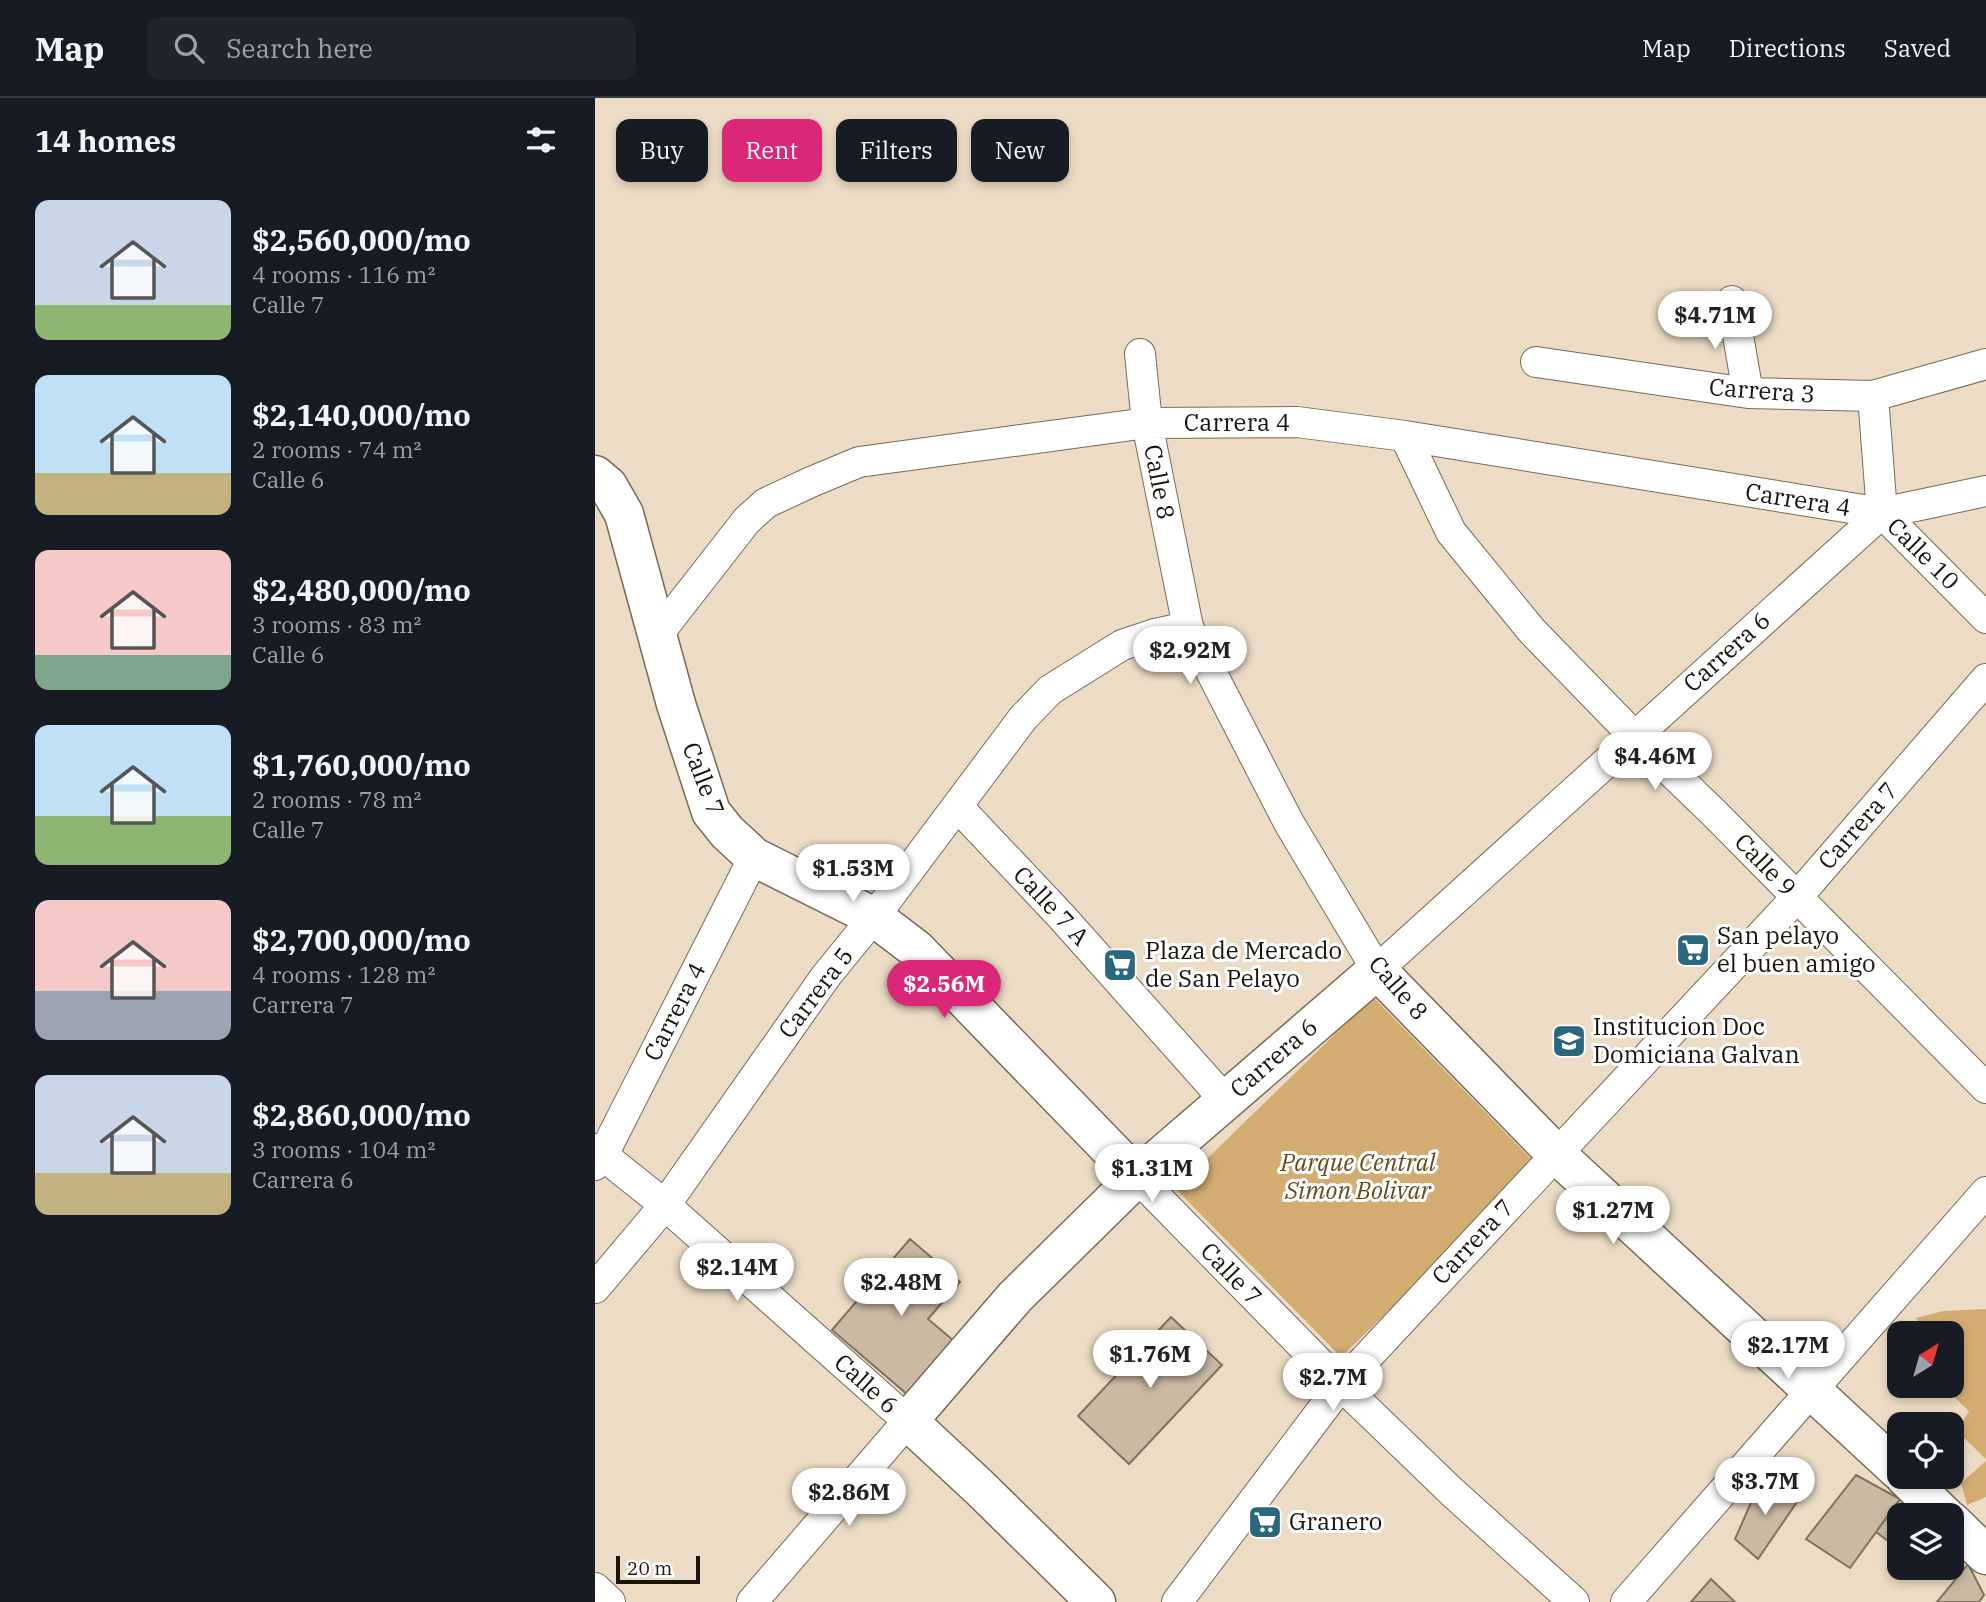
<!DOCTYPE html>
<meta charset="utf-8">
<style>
:root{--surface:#171b24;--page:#20242c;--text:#f1f3f6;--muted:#9ea1a6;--line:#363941;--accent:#db2777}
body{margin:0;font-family:"IBM Plex Serif",serif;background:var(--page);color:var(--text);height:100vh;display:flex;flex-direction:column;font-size:26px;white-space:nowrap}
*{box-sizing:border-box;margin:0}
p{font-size:23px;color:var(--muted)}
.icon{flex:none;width:38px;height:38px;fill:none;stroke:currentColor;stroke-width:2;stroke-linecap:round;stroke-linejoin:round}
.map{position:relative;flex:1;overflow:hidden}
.sheet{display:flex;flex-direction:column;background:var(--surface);width:595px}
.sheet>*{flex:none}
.hud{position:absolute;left:21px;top:21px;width:665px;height:63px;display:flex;gap:14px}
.needle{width:46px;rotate:37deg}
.tools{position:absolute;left:1292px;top:1223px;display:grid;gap:14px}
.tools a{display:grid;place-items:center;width:77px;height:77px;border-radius:14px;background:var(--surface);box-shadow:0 4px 10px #0003;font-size:35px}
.scale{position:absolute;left:21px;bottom:18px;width:84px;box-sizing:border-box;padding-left:7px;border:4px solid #18130b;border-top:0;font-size:19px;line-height:24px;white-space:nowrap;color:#18130b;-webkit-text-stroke:5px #fff;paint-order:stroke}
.price{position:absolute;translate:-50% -60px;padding:0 16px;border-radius:24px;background:#fff;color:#222;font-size:23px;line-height:46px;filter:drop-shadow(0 2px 4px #0008)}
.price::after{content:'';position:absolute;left:50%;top:42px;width:21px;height:16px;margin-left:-10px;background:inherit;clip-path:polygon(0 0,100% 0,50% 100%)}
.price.current{background:var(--accent);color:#fff}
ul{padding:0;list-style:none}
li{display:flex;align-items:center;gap:21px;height:175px;padding:0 35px}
li span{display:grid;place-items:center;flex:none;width:196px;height:140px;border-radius:14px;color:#555}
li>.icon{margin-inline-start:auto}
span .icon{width:84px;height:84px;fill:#fffc;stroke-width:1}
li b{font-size:30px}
h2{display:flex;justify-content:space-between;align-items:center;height:84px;padding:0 35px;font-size:30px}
.pill{padding:0 24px;border-radius:14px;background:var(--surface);box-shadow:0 4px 10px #0003;font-size:24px;line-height:63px}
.pill.current{background:var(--accent);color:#fff}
header{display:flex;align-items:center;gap:42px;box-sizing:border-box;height:98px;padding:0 35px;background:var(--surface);border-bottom:2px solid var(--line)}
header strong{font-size:33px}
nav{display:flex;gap:38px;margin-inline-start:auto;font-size:24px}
.search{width:490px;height:63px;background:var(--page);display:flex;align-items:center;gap:18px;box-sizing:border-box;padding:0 24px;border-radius:14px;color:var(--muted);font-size:26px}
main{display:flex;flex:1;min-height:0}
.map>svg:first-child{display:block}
</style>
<header>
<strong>Map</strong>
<div class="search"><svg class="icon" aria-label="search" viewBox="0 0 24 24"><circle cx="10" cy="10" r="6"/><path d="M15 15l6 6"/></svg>Search here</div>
<nav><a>Map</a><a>Directions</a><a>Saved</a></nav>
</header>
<main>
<section class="sheet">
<h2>14 homes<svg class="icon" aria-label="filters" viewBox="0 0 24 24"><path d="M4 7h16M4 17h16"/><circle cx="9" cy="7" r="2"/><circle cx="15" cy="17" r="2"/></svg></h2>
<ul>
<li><span style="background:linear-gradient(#c9d6e8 75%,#8fb573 0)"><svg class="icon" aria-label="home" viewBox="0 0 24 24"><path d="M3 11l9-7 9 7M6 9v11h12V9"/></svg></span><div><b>$2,560,000/mo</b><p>4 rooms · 116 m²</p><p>Calle 7</p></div></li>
<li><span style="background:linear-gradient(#bfe0f5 70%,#c2b280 0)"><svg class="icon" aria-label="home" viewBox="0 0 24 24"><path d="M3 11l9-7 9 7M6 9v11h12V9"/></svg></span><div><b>$2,140,000/mo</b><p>2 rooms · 74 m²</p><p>Calle 6</p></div></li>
<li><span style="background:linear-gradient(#f6c9c9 75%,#7fa58c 0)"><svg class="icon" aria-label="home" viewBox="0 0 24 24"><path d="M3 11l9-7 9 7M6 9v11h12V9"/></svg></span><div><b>$2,480,000/mo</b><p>3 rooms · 83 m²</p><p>Calle 6</p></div></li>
<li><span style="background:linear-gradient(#bfe0f5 65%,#8fb573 0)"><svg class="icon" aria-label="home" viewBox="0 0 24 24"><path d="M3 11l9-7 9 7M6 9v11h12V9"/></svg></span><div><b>$1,760,000/mo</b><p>2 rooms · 78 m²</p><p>Calle 7</p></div></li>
<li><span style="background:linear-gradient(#f6c9c9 65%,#9aa5b1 0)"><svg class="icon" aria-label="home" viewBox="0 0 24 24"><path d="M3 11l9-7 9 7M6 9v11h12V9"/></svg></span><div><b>$2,700,000/mo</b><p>4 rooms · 128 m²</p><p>Carrera 7</p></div></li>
<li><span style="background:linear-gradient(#c9d6e8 70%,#c2b280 0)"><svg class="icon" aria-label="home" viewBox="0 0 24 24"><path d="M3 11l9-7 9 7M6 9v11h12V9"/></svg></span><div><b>$2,860,000/mo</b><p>3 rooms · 104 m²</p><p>Carrera 6</p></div></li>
</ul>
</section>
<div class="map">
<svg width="1391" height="1504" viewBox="0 0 1391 1504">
<rect width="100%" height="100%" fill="#ecdcc5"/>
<path fill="#d3ac71" d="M778 899 943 1068 746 1259 581 1091Z
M1391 1211V1361L1362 1333 1374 1313 1356 1296 1353 1288H1356V1236L1329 1235 1321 1220 1348 1213Z
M1391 1363V1399L1372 1407 1366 1385Z"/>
<path fill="#cabaa4" stroke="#80725e" stroke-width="2" d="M315 1141 365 1184 333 1221 359 1243 313 1297 237 1232Z
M576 1219 627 1267 534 1366 483 1318Z
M1261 1377 1305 1401 1255 1470 1211 1441Z
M1166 1382 1206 1398 1163 1461 1140 1441Z
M1305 1401 1324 1418H1304V1451L1281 1434Z
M1373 1466 1389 1497 1384 1504H1342Z
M1116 1481 1140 1504H1096Z"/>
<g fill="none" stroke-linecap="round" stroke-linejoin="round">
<g stroke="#786a56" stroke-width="32">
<path id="street" d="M1137 203 1153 295
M545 256 552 325 593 529 694 725 782 872 1287 415 1391 393
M941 264 1153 295 1278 298 1391 266
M1278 298 1287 415 1391 520
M810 338 856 434 937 533 1039 638 1119 715 1391 990
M63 536 152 422 171 405 216 384 264 364 552 325 702 324 810 338 1287 415
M363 709 466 818 630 1002
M0 1051 70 1107 313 1323 157 1504
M0 1067 8 1057 159 759
M542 1079 746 1287 857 1394 979 1504
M0 1190 70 1107 231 878 279 819 428 620 455 592 527 547 560 536 593 529
M0 1490 15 1504
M582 1504 746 1287 1202 799 1391 581
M1031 1504 1391 1094"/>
</g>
<g stroke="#786a56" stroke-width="41">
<path id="secondary" d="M0 377 13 388 29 416 81 606 116 714 132 734 159 759 279 819 321 851 542 1079
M1310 1379 1350 1418
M1356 1423 1391 1457
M501 1504 385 1390 313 1323 420 1199 542 1079 782 872 960 1055 1304 1373"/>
</g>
<use href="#street" stroke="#fff" stroke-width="30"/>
<use href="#secondary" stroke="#fff" stroke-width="38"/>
</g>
<defs>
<g id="supermarket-square" transform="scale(1.75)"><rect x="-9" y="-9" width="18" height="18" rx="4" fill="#29687d" stroke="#fff"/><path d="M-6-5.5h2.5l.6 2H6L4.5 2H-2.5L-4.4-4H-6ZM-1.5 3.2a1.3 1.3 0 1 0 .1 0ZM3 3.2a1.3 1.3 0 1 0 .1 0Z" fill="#fff"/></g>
<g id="school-square" transform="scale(1.75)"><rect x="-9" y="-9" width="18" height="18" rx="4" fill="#29687d" stroke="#fff"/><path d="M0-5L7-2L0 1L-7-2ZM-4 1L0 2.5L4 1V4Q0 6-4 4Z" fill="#fff"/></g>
</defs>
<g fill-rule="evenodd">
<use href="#supermarket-square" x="1098" y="852"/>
<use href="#supermarket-square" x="525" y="867"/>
<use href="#school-square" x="974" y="943"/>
<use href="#supermarket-square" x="670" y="1424"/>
</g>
<g text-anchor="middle" stroke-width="6" stroke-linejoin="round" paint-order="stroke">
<g font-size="24" fill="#18130b" stroke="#fff">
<text transform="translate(1167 293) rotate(4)" y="8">Carrera 3</text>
<text x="642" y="333">Carrera 4</text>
<text transform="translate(564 384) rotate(79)" y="8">Calle 8</text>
<text transform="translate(1203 402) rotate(9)" y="8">Carrera 4</text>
<text transform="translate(1328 456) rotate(45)" y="8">Calle 10</text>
<text transform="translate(1132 554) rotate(-42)" y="8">Carrera 6</text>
<text transform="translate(108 681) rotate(69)" y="8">Calle 7</text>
<text transform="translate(1263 728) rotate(-49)" y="8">Carrera 7</text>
<text transform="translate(1170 767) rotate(46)" y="8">Calle 9</text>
<text transform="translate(456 808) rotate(47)" y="8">Calle 7 A</text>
<text transform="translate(803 890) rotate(49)" y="8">Calle 8</text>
<text transform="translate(221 895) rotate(-53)" y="8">Carrera 5</text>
<text transform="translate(80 914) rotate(-63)" y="8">Carrera 4</text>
<text transform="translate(679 960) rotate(-41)" y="8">Carrera 6</text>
<text transform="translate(878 1144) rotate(-47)" y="8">Carrera 7</text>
<text transform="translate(636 1176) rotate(46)" y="8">Calle 7</text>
<text transform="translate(271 1286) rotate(42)" y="8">Calle 6</text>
</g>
<g font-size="24" fill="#18130b" stroke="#fff" text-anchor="start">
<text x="1122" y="846">San pelayo<tspan x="1122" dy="28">el buen amigo</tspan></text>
<text x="550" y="861">Plaza de Mercado<tspan x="550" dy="28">de San Pelayo</tspan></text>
<text x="998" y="937">Institucion Doc<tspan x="998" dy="28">Domiciana Galvan</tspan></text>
<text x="694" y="1432">Granero</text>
</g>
<g font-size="24" font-style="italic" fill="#694b1b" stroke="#fff">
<text x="763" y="1073">Parque Central<tspan x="763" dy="28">Simon Bolivar</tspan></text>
</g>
</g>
</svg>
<div class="tools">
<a><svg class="needle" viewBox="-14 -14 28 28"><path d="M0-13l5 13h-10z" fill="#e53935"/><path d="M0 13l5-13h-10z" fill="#9ea1a6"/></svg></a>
<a><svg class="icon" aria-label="locate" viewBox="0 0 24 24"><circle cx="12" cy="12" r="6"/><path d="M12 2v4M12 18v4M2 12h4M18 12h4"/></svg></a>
<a><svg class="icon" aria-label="layers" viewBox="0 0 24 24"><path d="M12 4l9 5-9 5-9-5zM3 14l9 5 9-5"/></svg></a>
</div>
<div class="scale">20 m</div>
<b class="price" style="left:1120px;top:253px">$4.71M</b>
<b class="price" style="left:595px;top:588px">$2.92M</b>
<b class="price" style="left:1060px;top:694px">$4.46M</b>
<b class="price" style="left:258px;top:806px">$1.53M</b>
<b class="price current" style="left:349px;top:922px">$2.56M</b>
<b class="price" style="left:557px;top:1106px">$1.31M</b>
<b class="price" style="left:1018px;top:1148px">$1.27M</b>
<b class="price" style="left:142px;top:1205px">$2.14M</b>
<b class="price" style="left:306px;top:1220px">$2.48M</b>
<b class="price" style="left:1193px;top:1283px">$2.17M</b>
<b class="price" style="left:555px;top:1292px">$1.76M</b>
<b class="price" style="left:738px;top:1315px">$2.7M</b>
<b class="price" style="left:1170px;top:1419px">$3.7M</b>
<b class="price" style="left:254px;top:1430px">$2.86M</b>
<div class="hud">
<a class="pill">Buy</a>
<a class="pill current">Rent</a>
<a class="pill">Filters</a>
<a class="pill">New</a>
</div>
</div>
</main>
